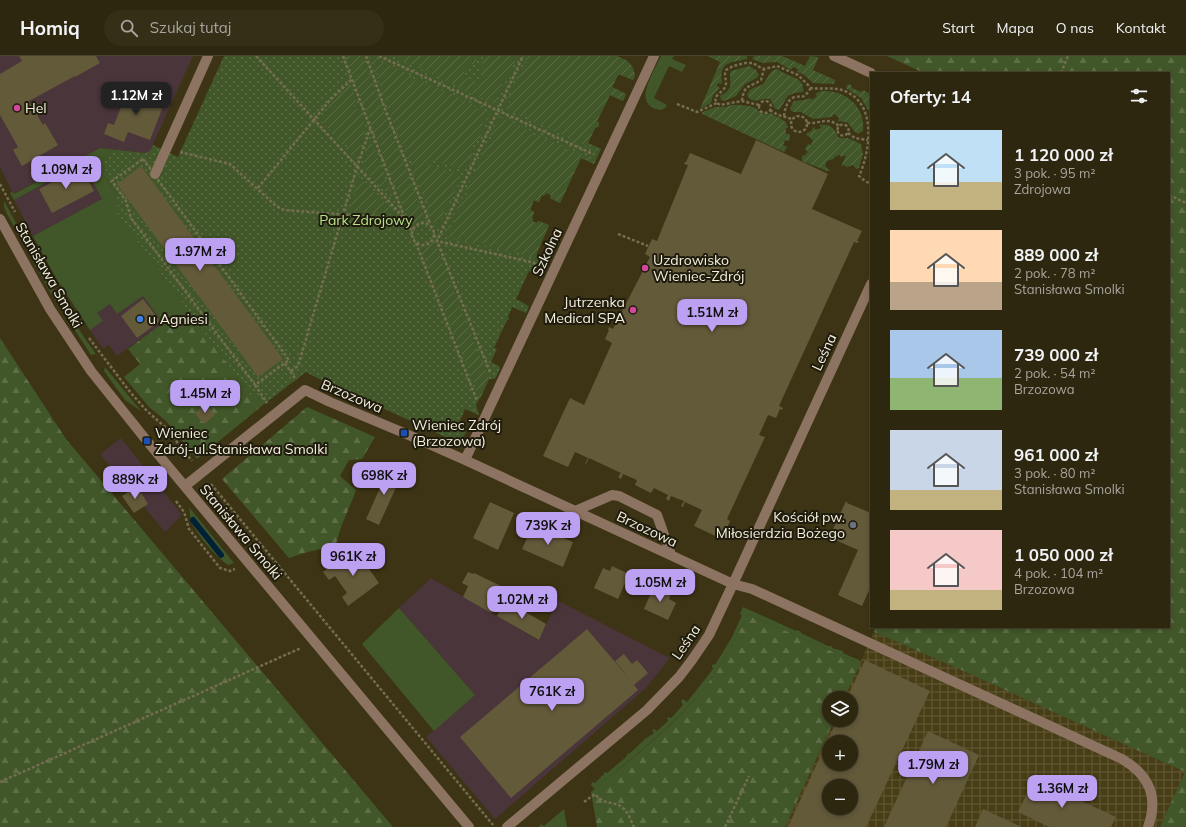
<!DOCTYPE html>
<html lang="pl">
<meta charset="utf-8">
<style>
:root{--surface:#2d270f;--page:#352f18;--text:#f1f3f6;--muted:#a7a59e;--line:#48442f;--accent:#bca0f2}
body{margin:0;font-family:Mulish,sans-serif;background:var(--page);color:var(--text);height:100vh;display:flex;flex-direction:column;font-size:15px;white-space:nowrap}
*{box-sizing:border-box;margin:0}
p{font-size:13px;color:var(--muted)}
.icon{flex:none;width:22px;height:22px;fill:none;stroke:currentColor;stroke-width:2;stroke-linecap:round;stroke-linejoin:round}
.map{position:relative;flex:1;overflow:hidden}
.panel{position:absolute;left:870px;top:16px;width:300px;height:556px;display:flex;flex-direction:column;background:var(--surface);border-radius:0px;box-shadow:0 2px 6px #0003,0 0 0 1px var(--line)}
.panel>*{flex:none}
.controls{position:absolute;left:822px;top:635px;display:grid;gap:8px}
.controls a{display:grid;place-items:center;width:36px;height:36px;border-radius:50%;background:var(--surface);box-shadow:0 2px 6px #0003,0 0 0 1px var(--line);font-size:20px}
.price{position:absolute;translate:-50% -34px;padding:0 9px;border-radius:8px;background:var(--accent);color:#111;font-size:13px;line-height:26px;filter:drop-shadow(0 1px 2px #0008)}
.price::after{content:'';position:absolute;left:50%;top:24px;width:12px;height:9px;margin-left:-6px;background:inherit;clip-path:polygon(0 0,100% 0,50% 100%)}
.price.on{background:#222;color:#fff}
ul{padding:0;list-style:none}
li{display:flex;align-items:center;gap:12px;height:100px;padding:0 20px}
li span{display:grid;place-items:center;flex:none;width:112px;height:80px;border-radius:0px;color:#555}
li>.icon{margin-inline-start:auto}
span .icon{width:48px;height:48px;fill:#fffc;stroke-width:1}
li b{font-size:17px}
h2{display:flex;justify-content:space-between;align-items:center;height:48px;padding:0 20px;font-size:17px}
header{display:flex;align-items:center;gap:24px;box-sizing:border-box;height:56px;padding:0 20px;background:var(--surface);border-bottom:1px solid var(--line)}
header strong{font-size:19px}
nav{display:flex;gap:22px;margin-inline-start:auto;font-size:14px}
.search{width:280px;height:36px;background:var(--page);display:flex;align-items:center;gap:10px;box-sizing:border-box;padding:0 14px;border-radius:22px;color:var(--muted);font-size:15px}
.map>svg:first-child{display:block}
</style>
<header>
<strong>Homiq</strong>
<div class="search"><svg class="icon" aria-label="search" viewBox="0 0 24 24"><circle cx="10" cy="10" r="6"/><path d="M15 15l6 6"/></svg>Szukaj tutaj</div>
<nav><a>Start</a><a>Mapa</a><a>O nas</a><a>Kontakt</a></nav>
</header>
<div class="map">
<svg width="1186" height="771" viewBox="0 0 1186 771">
<defs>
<pattern id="industrial-grid" width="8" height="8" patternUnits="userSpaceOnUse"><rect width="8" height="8" fill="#483e16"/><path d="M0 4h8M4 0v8" fill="none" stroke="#635a37"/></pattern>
<pattern id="forest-firs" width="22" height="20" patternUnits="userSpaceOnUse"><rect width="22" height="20" fill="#425729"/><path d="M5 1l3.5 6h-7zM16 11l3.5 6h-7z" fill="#5e6f48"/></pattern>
<pattern id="park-dots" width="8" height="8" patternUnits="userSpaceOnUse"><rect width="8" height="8" fill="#425729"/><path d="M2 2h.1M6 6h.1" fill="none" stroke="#5e6f48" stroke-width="1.8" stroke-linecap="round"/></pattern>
<pattern id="garden-furrows" width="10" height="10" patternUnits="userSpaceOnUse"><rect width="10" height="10" fill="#425729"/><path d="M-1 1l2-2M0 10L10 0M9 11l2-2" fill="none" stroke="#5e6f48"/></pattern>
</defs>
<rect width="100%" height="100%" fill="#3c3414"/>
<path fill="#4a353a" d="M0 0H193L150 95 145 97 100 92 13 138 0 111Z
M83 107 102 143 33 180 14 144Z
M144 239 163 267 117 300 109 289 103 293 90 274 102 265 97 257 110 248 117 258Z
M121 382 182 459 165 476 100 398Z
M431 522 538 584 558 545 670 602 646 632 495 763 426 681 475 639 399 552Z"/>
<path fill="url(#industrial-grid)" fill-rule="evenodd" d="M874 576 957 612 1185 716 1160 771H785L834 664H851V642H844ZM829 686H851V708H829ZM829 730H851V752H829Z"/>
<path fill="#425729" d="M661 0H674L672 3 686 9 682 16 669 10 654 42 667 49 665 52 661 54C630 50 654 16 661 0Z
M100 92 118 94 100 106 108 117 105 121 117 137 121 155 117 158 196 265 172 264 163 267 143 240 117 258 110 248 97 257 103 265 90 274 56 222 33 180 102 143 83 107 14 144 10 137 12 136 14 138Z
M4 145C33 198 61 250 96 298L91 299 49 234 7 158 4 151Z
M105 311 141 355 125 344 104 315Z
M189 451 234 507 229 509C219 505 196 477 192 467 190 462 190 456 189 451Z
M743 551 796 575 797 574 801 576V577L828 590H832V592L843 595V597L861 605 860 608 748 558C737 580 726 602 712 622 680 666 636 698 595 733L591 729 592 726 595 727 601 721V720L604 719V716L607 717 626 701 628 697 629 698 645 683 654 677 652 674 654 673 657 675 668 665 667 661 671 662 683 649 681 645 683 643 687 646 713 613 712 610 713 608 715 609 732 581 742 559 740 558Z
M399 552 475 639 434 675 362 588Z
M564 753 567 771H539L541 768 544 770Z"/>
<path fill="url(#forest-firs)" d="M887 0H1186V771H1160L1185 716 957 612 874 576 876 571H1169V17H924Z
M172 264 196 265 251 340 255 337 263 349 197 403 182 384 185 381 178 373 175 375 165 364 149 351 124 321 140 308 128 293 163 267Z
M0 282 66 383 393 771H0Z
M307 351 375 381 362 403 349 404 340 420 356 434C350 452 340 469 336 489L304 497 289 502 222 423Z
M748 558 860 608 844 642H829V664H834L785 771H597L591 736C634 701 679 667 712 622 726 602 737 580 748 558Z"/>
<path fill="url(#park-dots)" d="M224 0H617C627 5 633 7 635 19L633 24 619 18 612 31 626 38 623 45 610 39 597 65 599 67V70L595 72 588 87 601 93 594 108 581 102 560 147 550 142 551 139 546 137 544 140 542 139 539 146 534 144 530 154 534 156 532 162 533 163 532 165 537 167 538 165 549 169 536 199 549 205 542 220 529 215 516 243 529 250 526 257 512 251 508 261 509 262 508 264H507L494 292 497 293 491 306 499 310 500 313 495 323H489L476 349 479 359 465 353 457 372 466 376C463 383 459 385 452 384L313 320 306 316 263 349 255 338 251 340 117 158 121 154 112 142 117 137 105 120 108 117 100 106 118 94 145 97 150 95 153 89 178 101Z"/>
<path fill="url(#garden-furrows)" d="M346 0H363L383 55 426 165H419L411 170 358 34Z
M369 0 413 20 412 23 416 25 418 23 475 49 474 52 478 54 480 52 491 57 487 65 484 64 482 69 485 70 476 89 473 88 471 93 474 94 464 114 431 103 429 108 462 120 447 152 444 151 442 155 445 157 437 173H435L427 152 430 150 428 145 425 146 410 108 413 107 410 102 407 103 393 65 396 64 394 59 391 60 377 22 379 21 377 16H374Z
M399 0H478L475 7 468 9 464 15 467 22 473 26 480 24 483 17 481 10 486 0H517L506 24 503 23 501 28 503 30 495 48 445 25V22L441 20 439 22 399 3 400 1Z
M528 0H617C628 5 632 6 635 19L633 24 618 18 612 31 626 38 623 45 610 39 597 65 599 67V70L595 72 588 87 601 93 599 96 559 78 560 75 555 73 554 75 527 63 528 60 523 58 522 61 504 52 505 49H508L511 44 508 43 523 12 525 13 528 7 525 6Z
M708 0H747V3C728 7 719 6 722 28L718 27 717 30 720 32 713 39 711 47 700 53 720 6Z
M754 0H782L805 10 810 0 818 1V3L813 14 835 24 834 28 813 27 803 18 797 16 798 13 793 11 791 14 777 6 763 7 752 3Z
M749 10 756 14 759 19 757 22 745 28 736 40 724 45 721 44 720 40C722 38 726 37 728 34 733 29 728 21 731 15Z
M776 13C780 14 783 17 788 19 796 22 805 25 803 36L794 37 788 40 779 54 774 52 773 48 770 43C761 41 753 50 747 39 750 30 756 33 763 28 768 23 768 16 776 13Z
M848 28 851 29 852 32 861 36 863 34 871 38V53L868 54 861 42 846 32Z
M350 29 357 47 354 49 356 54 359 53 366 71 356 104 346 93 348 91 345 87 343 89 319 63 323 59 325 61 329 57 326 55 337 41Z
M825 35C847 35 866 52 863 75L858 78C852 74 852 71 848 67 845 65 841 66 838 65L839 62 834 58 832 61 813 63 801 56H794L791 55 790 52 794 45 804 44 810 42 812 44 817 40 815 38 821 35Z
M732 49C739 49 746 49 753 51 760 54 761 61 771 57 777 62 787 63 788 72H786V78H790L789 85 785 84 783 89 787 91 784 96 702 58 703 56 715 51H725Z
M499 60 531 75 530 78 535 80 537 78 565 91 564 94 569 96 571 94 595 105 594 108 581 102 560 147 550 142 551 139 546 137 544 140 542 139 539 146 534 144 530 154 534 156 532 162 533 163 532 165 537 167 538 165 549 169 536 199 549 205 548 208 535 202 519 198V195L514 194 513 196 485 190V187L479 186V189L444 180 449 170H452L454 165 452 164 462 142 465 143 468 138 465 137 488 85 491 86 493 81 490 80Z
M820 69C831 68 834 72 838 81L842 82H848L861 88 863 98 859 112 856 113 853 109 847 111 843 109 841 111 846 99 841 101 840 99 836 100 833 103 827 105 825 110 830 115H827L802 105V99L804 100 808 96 805 93 808 88 811 89 813 84 810 82V81L806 79 807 77 810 76 815 70V74L821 72Z
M370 83 384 117 381 119 383 124 386 123 394 142 392 143 370 119 372 117 368 113 366 115 362 111Z
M359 120 378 141 376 143 380 147 383 145 392 156V158L349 155Z
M434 186 489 323 480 343 420 192H427Z"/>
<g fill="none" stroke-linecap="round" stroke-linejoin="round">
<path stroke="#012137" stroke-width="6" d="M193 464 221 499"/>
</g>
<path fill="#635a3a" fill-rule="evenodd" d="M19 0H96L100 7 75 21V20L29 45 43 69 45 67 58 89 22 110 13 94 18 91 0 59V18L22 5Z
M130 28 144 34 142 40 164 48 150 84 128 76 124 86 104 78 108 67 114 69Z
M756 84 828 118 812 153 862 175 857 185H859L858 187 854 186 779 350 783 352 782 354 780 353 776 362 768 359 759 379 765 381 727 463 730 465 722 483 694 470 702 454 685 446 683 451 681 450 684 445 671 440 669 445 666 443 668 439 654 432 651 437 635 429 637 424 623 418 621 423 618 421 621 417 589 402 586 408H585L588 402 575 396 568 411 543 400 570 342 584 349 612 287 605 283 609 274H608L609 271 613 273 650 201 645 198 652 183 657 185 688 109 684 108 685 106H686L690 97 741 118Z
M141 110 283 303 258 321 117 128Z
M81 111 94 135 52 157 39 133Z
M143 243 160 265 137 282 121 260Z
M206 348 215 359 204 368 195 357Z
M355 411 368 418 363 426 351 418Z
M389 412 402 418 379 469 366 463Z
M137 430 148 448 134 457 122 440Z
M846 445 847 447 871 457V530L862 550 838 539 858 494 831 482 830 483 829 482Z
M490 446 514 457 498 494 473 482Z
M533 469 544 474 543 477 551 480 552 477 573 486 563 511 522 493Z
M355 493 379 527 348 550 342 541 347 537 335 520 329 524 323 516Z
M612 510 629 518 618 543 594 532 603 512 610 515Z
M468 516 473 518 474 517 503 531 491 557 463 541 468 530 462 527Z
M654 530 671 538 669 543 676 547 668 564 644 553Z
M505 544 546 568 539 584 497 560Z
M587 573 632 626 615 605 624 598 632 608 637 604 648 617 634 629 638 634 511 742 460 681Z
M865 604 930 635 866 771H788L837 664H851V642H847ZM829 686H851V708H829ZM829 730H851V752H829Z
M928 675 979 699 946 771H884Z
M1034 723 1116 761 1111 771H1049L1018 756Z
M983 753 1022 771H975Z"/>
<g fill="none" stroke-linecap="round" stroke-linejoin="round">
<path stroke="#746d51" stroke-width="2.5" stroke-dasharray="3 2" stroke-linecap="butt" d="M256 0 405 163
M343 0 405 163 409 172 412 174
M366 0 385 53 429 165 428 168
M379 0 593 98
M1061 17 1068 0
M759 51a6 6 0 1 1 12 0a6 6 0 1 1-12 0Z
M742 45C744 28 749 32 761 24L764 13
M677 48 697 56 717 47
M759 49 742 45 720 49C708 41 723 37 725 31 728 25 723 20 726 14L733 10 745 7H753L761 12 764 13 777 10 798 19 811 32C823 34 835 30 847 36 877 50 870 96 859 120L865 125 871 128
M770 54 778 59 792 63
M791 68a8 8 0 1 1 16 0a8 8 0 1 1-16 0Z
M784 60C785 53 787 43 795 41 799 40 802 41 805 40L811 32
M807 67C821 68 827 60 839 70
M837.5 74a5.5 5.5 0 1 1 11 0a5.5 5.5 0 1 1-11 0Z
M848 77 855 82 868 84
M180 96 230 108 276 150 284 154 405 163
M143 103 289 304 255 329 131 162 126 145 112 125Z
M0 128 15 156
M258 132 330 44 351 24
M1169 139 1186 147
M412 178a11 11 0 1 1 22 0a11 11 0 1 1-22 0Z
M618 178 648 190
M434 179 437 185 531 206 541 210
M416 187 477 345
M89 282 130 336 147 355 165 371 192 405
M285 307 296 324
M291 315 298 310 357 111 370 73
M490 316 437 185 523 0
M255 329 267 347
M211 428 493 769
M176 445 184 456 189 473 220 512 230 515 235 513
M0 726 301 592
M584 746 595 738C604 750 614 744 623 752 628 756 631 765 634 771
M725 771 749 720"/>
<path stroke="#8d7361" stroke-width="10" d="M834 0 871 17
M155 118 208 0
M0 163 50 253 91 315 147 385 469 771
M465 404 654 0
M185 430 305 334 330 346 404 377 465 404 733 528 752 533 1122 703C1149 719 1159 741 1148 771
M575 455 612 439 619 440 657 459 671 499
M507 771 647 654 679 621 692 604 709 579 733 528 871 228"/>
</g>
<g fill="#d1479c" stroke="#1f1c0e" stroke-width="1.5">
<circle cx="17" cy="52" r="4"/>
<circle cx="645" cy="212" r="4"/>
<circle cx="633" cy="254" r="4"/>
</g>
<circle fill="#3f7fe0" stroke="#1f1c0e" stroke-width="1.5" cx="140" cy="263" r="4"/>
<g fill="#1a4fb4" stroke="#1f1c0e" stroke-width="1.5">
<rect x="400" y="373" width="8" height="8" rx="2"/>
<rect x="143" y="381" width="8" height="8" rx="2"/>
</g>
<circle fill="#6b7280" stroke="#1f1c0e" stroke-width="1.5" cx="853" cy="469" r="4"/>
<g text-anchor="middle" stroke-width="4" stroke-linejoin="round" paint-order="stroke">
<g font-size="14" fill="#f4efdd" stroke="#1f1c0e" text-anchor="start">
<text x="25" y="57">Hel</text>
<text x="653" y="209">Uzdrowisko<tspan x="653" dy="16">Wieniec-Zdrój</tspan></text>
<text x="625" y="251" text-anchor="end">Jutrzenka<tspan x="625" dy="16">Medical SPA</tspan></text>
<text x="148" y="268">u Agniesi</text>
<text x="412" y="374">Wieniec Zdrój<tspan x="412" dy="16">(Brzozowa)</tspan></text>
<text x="155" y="382">Wieniec<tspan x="155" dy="16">Zdrój-ul.Stanisława Smolki</tspan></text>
<text x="845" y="466" text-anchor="end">Kościół pw.<tspan x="845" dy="16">Miłosierdzia Bożego</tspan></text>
</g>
<g font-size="14" fill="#b8e289" stroke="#1f1c0e">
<text x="366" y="169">Park Zdrojowy</text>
</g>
<g font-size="14" fill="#f4efdd" stroke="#1f1c0e">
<text transform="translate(547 196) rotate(-65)" y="5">Szkolna</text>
<text transform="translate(49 219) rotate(60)" y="5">Stanisława Smolki</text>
<text transform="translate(824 296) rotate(-65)" y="5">Leśna</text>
<text transform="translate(352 340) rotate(23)" y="5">Brzozowa</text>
<text transform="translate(647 473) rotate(25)" y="5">Brzozowa</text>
<text transform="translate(241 476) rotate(50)" y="5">Stanisława Smolki</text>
<text transform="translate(686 586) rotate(-56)" y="5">Leśna</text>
</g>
</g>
</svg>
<div class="controls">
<a><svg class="icon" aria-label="layers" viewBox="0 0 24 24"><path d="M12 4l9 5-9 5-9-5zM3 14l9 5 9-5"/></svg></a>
<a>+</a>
<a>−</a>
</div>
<b class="price on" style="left:136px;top:60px">1.12M zł</b>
<b class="price" style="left:66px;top:134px">1.09M zł</b>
<b class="price" style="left:200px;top:216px">1.97M zł</b>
<b class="price" style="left:712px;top:277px">1.51M zł</b>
<b class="price" style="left:205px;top:358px">1.45M zł</b>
<b class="price" style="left:384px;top:440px">698K zł</b>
<b class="price" style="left:135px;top:444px">889K zł</b>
<b class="price" style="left:548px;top:490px">739K zł</b>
<b class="price" style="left:353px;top:521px">961K zł</b>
<b class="price" style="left:660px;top:547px">1.05M zł</b>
<b class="price" style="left:522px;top:564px">1.02M zł</b>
<b class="price" style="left:552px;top:656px">761K zł</b>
<b class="price" style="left:933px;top:729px">1.79M zł</b>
<b class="price" style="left:1062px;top:753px">1.36M zł</b>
<section class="panel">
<h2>Oferty: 14<svg class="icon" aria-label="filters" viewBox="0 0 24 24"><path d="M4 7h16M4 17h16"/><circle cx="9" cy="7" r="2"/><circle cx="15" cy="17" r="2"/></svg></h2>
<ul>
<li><span style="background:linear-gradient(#bfe0f5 65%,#c2b280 0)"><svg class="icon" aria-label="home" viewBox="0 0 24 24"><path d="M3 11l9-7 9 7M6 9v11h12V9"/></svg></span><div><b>1 120 000 zł</b><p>3 pok. · 95 m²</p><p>Zdrojowa</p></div></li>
<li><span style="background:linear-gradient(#ffd9b3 65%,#b9a48a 0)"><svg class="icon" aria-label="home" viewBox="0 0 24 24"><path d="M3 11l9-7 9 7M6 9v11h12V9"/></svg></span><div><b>889 000 zł</b><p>2 pok. · 78 m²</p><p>Stanisława Smolki</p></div></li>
<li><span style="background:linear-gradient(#a9c7e8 60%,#8fb573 0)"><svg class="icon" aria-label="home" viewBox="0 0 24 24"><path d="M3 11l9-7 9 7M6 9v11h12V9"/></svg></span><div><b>739 000 zł</b><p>2 pok. · 54 m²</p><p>Brzozowa</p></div></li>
<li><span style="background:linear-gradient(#c9d6e8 75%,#c2b280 0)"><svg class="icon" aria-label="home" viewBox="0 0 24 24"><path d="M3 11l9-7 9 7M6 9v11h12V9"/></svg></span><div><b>961 000 zł</b><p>3 pok. · 80 m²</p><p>Stanisława Smolki</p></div></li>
<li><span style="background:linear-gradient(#f6c9c9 75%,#c2b280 0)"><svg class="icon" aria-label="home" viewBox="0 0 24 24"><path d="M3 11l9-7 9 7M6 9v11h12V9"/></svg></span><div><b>1 050 000 zł</b><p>4 pok. · 104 m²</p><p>Brzozowa</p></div></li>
</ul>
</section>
</div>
